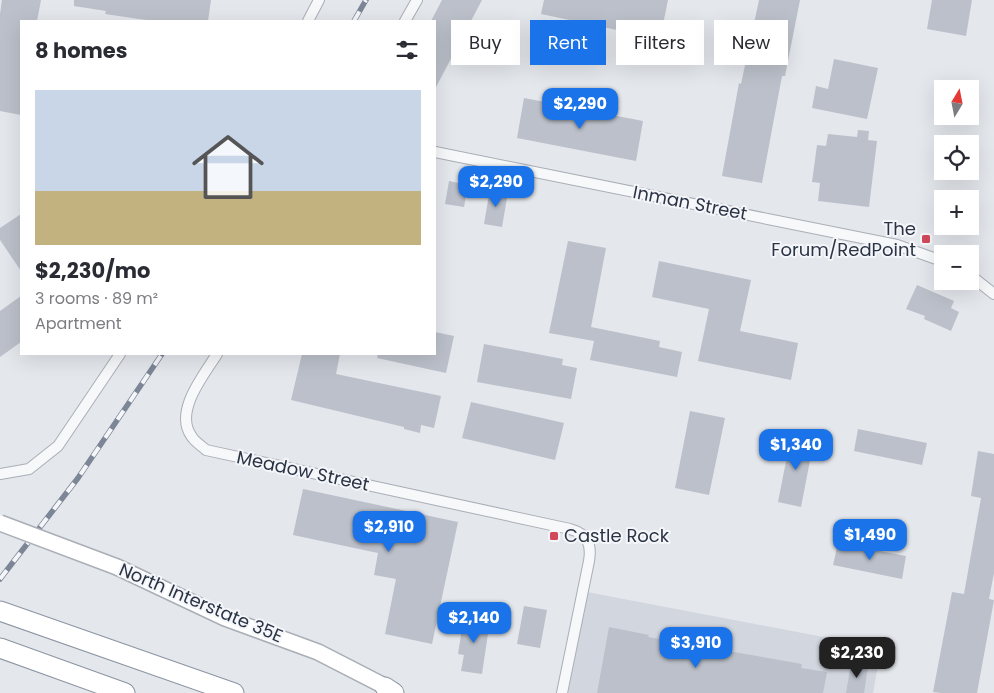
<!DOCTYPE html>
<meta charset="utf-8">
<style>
:root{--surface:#fff;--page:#f2f2f3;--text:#2b2b33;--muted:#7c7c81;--accent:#1a73e8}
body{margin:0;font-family:Poppins,sans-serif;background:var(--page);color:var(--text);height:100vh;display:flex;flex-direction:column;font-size:19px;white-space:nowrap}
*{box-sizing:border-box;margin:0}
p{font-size:16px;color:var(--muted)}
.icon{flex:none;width:28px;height:28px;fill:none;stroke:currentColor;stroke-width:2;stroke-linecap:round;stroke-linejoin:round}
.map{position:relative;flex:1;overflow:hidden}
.panel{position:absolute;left:20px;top:20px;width:416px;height:335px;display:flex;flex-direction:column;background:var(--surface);border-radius:0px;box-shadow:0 5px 20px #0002}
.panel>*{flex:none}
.banner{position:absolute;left:451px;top:20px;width:468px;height:45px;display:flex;gap:10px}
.needle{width:32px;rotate:10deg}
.tools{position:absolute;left:934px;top:80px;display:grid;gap:10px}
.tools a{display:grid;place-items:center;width:45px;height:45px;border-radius:0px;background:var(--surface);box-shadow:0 5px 20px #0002;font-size:25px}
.price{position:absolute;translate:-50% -42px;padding:0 11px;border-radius:10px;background:var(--accent);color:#fff;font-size:16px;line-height:32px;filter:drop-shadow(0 1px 2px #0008)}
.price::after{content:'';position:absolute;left:50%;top:30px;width:15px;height:11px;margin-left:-8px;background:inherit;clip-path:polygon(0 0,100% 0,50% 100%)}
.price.current{background:#222;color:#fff}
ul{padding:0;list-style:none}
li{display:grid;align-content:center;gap:10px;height:265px;padding:0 15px}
li span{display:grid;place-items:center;height:155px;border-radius:0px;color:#555}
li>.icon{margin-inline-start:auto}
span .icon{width:90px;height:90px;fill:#fffc;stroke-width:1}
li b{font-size:21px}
h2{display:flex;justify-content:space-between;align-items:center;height:60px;padding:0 15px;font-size:21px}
.chip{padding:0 18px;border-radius:0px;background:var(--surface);box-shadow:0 5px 20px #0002;font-size:18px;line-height:45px}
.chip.current{background:var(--accent);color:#fff}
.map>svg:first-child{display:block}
</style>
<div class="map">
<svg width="994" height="693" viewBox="0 0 994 693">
<rect width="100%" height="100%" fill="#e4e7ec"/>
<path fill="#d2d6de" d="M587 592 881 648 873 693H568Z"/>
<path fill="#bbc0ca" d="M2 0H41L37 21H21V115L0 111V14Z
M74 0H211L208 21H153L105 14 106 11 74 6Z
M442 0H482L435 89V21H431Z
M544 0H668L660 39 541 14Z
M759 0H800L785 76H782L762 183 722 176 739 83 741 84Z
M932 0H972L966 36 927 29Z
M834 59 878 68 867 119 812 108 816 86 828 89Z
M524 98 643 121 636 161 517 138Z
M858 130 869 131 868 140 877 141 869 207 818 201 820 183 812 182 817 145 826 146 828 134 857 137Z
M449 181 468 185 464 207 445 204Z
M490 189 508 192 502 227 484 224Z
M21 214V271L0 240V228Z
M568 241 606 248 591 327 660 341 659 347 682 352 677 377 590 360 594 341 549 333Z
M659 261 751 280 740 331 798 343 791 380 698 361 709 309 652 297Z
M917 285 954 301 951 308 959 312 951 331 924 319 925 316 906 309Z
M21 296V342L0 357V311Z
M435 332 454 336 446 373 377 358 378 354H435Z
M484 344 563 359 562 365 577 368 571 399 477 382Z
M302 354H340L336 374 441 396 434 428 421 425 420 433 404 429V427L291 400Z
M471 402 564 423 555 460 462 438Z
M690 411 725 418 709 495 675 488Z
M858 429 927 443 922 465 854 451Z
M791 436 814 440 801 507 778 502Z
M978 451 994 454V573L989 599 994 600 977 693H941L933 692 952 592 964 594 981 498 971 496Z
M303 489 458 522 432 644 385 634 396 579 374 575 378 553 293 535Z
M838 543 906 556 902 579 833 565Z
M524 606 547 610 540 648 517 644Z
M464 616 490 620 482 674 461 671 464 655 458 654Z
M609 627 649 635 648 637 802 664 801 668 827 672 823 693H597Z
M851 664 868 667 864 693H846Z"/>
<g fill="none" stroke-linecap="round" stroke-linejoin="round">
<g stroke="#a9aeb7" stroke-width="12">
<path id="minor" d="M308 21 319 0
M405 21 417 0
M435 152 897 245 942 261
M970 275 994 294
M217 354C204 375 173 412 192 437 195 442 202 446 206 450L570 529C587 534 592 543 589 561L562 693
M0 474 29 469 58 446 120 354"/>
</g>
<g stroke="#a9aeb7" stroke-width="18">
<path id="secondary" d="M117 567 225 618 318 652 394 691"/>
</g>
<g stroke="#8b94a3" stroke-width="21">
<path id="motorway" d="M0 611 234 693
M0 648 125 693
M385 687 394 693"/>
</g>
<use href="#minor" stroke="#f7f8fa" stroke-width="10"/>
<use href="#secondary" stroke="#fff" stroke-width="15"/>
<use href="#motorway" stroke="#fff" stroke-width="19"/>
<g stroke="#7d8696" stroke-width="5.5">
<path id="rail" d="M354 21 366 0
M0 579 78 478 162 354"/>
</g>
<use href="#rail" stroke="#f4f6f9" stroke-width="4" stroke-dasharray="11" stroke-linecap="butt"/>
<g stroke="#a9aeb7" stroke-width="18" stroke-linecap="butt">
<path id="secondary-bridge" d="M0 523 117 567"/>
</g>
<use href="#secondary-bridge" stroke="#fff" stroke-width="15"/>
</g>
<g fill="#d1495b" stroke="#f4f6f9" stroke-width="2">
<rect x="921" y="234" width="10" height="10" rx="2.5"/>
<rect x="549" y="531" width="10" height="10" rx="2.5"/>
</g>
<g text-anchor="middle" stroke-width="4" stroke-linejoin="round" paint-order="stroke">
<g font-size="18" fill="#2b3445" stroke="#f4f6f9">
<text transform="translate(690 203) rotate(11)" y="6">Inman Street</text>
<text transform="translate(303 471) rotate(12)" y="6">Meadow Street</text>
<text transform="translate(201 603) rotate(23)" y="6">North Interstate 35E</text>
</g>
<g font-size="18" fill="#2b3445" stroke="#f4f6f9" text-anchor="end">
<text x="916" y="235">The<tspan x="916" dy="21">Forum/RedPoint</tspan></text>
<text x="564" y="542" text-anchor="start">Castle Rock</text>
</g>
</g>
</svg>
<div class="tools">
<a><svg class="needle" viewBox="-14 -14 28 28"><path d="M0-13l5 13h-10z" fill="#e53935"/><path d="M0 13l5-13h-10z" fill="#7c7c81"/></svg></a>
<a><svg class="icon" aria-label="locate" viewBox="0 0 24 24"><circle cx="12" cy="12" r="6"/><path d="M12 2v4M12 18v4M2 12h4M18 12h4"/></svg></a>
<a>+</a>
<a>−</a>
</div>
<b class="price" style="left:580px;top:130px">$2,290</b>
<b class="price" style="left:496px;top:208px">$2,290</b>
<b class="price" style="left:796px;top:471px">$1,340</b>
<b class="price" style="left:389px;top:553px">$2,910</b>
<b class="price" style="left:870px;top:561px">$1,490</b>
<b class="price" style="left:474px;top:644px">$2,140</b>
<b class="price" style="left:696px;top:669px">$3,910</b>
<b class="price current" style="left:857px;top:679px">$2,230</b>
<div class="banner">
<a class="chip">Buy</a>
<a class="chip current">Rent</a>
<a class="chip">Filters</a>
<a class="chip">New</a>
</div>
<section class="panel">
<h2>8 homes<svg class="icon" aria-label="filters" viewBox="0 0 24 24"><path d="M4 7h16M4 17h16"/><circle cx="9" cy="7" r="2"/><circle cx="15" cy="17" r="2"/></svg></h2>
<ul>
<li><span style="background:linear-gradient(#c9d6e8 65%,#c2b280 0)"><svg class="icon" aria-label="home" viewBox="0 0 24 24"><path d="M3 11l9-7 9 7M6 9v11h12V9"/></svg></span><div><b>$2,230/mo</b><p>3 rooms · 89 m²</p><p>Apartment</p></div></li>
</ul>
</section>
</div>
